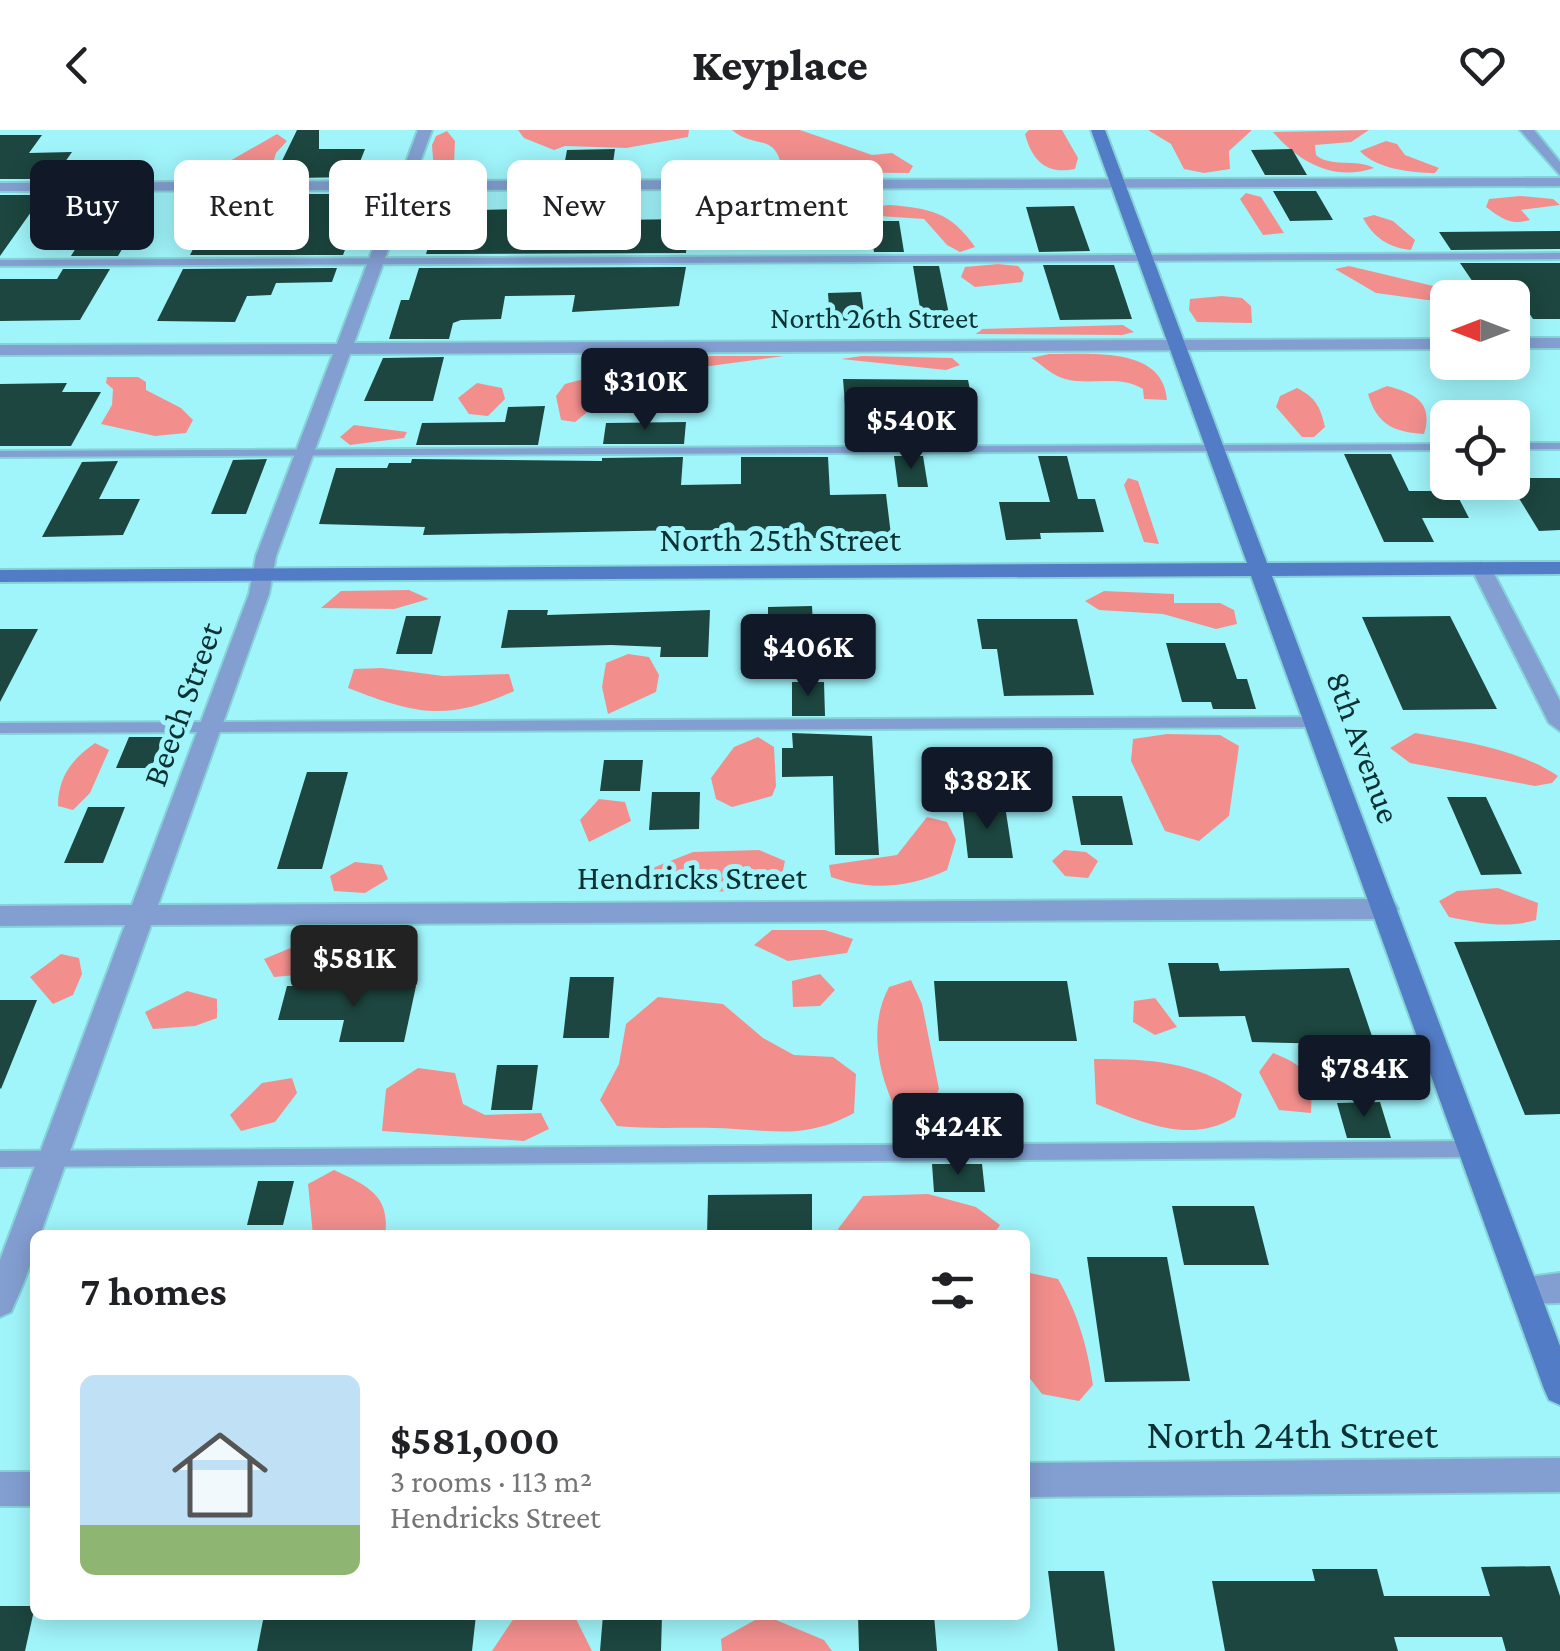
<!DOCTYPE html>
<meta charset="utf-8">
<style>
:root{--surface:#fff;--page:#f2f2f2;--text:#202124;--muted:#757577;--accent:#111827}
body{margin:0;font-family:"Crimson Pro",serif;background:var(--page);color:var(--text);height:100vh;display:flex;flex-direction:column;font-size:38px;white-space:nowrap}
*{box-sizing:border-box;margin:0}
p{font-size:32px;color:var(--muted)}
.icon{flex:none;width:55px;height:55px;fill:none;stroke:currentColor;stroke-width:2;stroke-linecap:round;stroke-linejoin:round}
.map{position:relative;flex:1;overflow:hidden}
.drawer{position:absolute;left:30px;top:1100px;width:1000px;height:390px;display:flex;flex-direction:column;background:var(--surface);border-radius:15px;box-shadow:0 5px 25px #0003}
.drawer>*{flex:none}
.guide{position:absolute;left:30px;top:30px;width:1000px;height:90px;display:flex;gap:20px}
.needle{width:65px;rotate:270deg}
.buttons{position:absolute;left:1430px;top:150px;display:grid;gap:20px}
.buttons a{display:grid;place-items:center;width:100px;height:100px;border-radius:15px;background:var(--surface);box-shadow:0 5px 25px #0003;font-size:50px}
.price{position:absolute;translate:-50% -85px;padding:0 22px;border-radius:10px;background:var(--accent);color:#fff;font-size:32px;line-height:65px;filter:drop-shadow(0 2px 5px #0008)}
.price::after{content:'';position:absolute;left:50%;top:60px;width:30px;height:22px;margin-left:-15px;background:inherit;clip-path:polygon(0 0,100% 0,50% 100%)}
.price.on{background:#222;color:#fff}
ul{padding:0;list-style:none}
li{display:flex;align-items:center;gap:30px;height:250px;padding:0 50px}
li span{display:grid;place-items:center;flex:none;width:280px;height:200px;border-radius:15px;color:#555}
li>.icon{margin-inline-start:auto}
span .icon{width:120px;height:120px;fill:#fffc;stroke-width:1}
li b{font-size:42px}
h2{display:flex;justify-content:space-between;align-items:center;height:120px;padding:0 50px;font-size:42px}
.chip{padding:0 35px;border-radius:15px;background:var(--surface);box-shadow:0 5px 25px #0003;font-size:35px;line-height:90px}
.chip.on{background:var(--accent);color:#fff}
header{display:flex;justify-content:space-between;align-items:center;height:130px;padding:0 50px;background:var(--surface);font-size:45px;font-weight:800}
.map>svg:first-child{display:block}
</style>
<header><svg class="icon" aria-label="back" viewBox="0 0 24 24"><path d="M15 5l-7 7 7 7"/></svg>Keyplace<svg class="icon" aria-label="heart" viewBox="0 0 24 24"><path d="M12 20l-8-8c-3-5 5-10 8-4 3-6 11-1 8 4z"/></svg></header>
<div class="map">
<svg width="1560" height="1521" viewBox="0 0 1560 1521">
<rect width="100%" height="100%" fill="#a0f5fb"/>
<path fill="#f28f8d" d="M518 0H689L688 7 626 18 565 16 554 20 524 8Z
M732 0H800L872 25 892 23 913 36 909 43 783 42C775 0 757 21 732 0Z
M1029 0H1062L1078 28 1075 39C1047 45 1032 31 1025 4Z
M1148 0H1252L1229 21 1230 39 1204 43 1184 39 1171 14Z
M1369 0 1351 12 1315 15 1316 25C1331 38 1355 28 1374 38 1333 52 1299 32 1273 2Z
M447 1 455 11 454 33 472 38 469 44 434 42 432 15 436 6Z
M277 4 287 11 276 23 271 39 260 44 214 40Z
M1386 11 1397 14 1405 25 1439 38 1435 43C1412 43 1376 39 1360 21Z
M1246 63 1261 67 1284 103 1263 105 1240 69Z
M1520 66 1553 69 1560 75 1521 80 1530 90C1511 96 1501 88 1486 77L1489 69Z
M889 75C929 78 951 82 975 117L960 122 947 115 924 89 864 85 863 78Z
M1374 85 1393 91 1415 110 1411 120C1389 118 1373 107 1363 88Z
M998 134 1018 136 1024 143 1022 152 975 157 961 147 965 137Z
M1349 136 1446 159 1435 171 1376 163 1335 139Z
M1222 166 1242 168 1251 176 1252 193 1197 192 1189 180 1190 169Z
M1123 195 1134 202 1122 205 976 204 980 199Z
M1049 224C1088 225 1163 215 1167 270L1144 269 1143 259C1119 244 1091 256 1065 249 1051 245 1043 235 1031 228Z
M660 226H784L710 236 646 230Z
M862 226 952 228 960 235 946 240 841 229Z
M107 247H138L146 252V260L181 278 193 290 186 303 155 306 101 294 112 275 113 259 106 253Z
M580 250 593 254 598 264 590 280 575 292 561 290 556 266 565 254Z
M477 253 502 258 505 269 488 286 469 284 458 268Z
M1387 256C1414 263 1434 272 1424 304 1394 302 1377 295 1368 264Z
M1297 258C1316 268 1320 276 1325 297L1314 307H1302L1276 277 1280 266Z
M354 295 407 302 404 308 350 315 340 307Z
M1128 348 1138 351 1159 414 1144 412 1124 355Z
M409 460 429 469 394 479 321 478 341 461Z
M1104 461 1174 464V473H1220L1234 480 1237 494 1216 499 1163 484 1099 480 1085 471Z
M628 524 649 527 659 545 656 562 608 584 602 557 606 533Z
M382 538 443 546 509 544 514 561C447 592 415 584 348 558L354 539Z
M1415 603C1462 611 1518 619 1558 646L1552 653 1535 656 1410 633 1390 618Z
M1167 604 1220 605 1239 616 1229 686 1199 711 1165 701 1131 631 1133 609Z
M758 607 774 617 776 656 772 666 732 677 716 669 711 648 734 617Z
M95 613 109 620 90 663 73 680 58 676C58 647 72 629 95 613Z
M599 669 625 672 631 691 589 712 580 690Z
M927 687 947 692 956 710 947 740C910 758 870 761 831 747L829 735 897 725Z
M759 720 785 731 782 745C748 770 698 760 658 756L650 739 693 722Z
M1064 720 1086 722 1098 731 1088 748 1065 746 1052 731Z
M355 732 382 735 388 749 365 763 334 761 330 746Z
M1498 758 1538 773 1536 790C1506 799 1479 793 1449 787L1439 771 1457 761Z
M772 800H825L853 809 847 823 788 831 754 815Z
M352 811 369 828 318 843 274 847 264 829 305 812Z
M61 824 79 828 82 844 73 865 53 874 30 847Z
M820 844 835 860 820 876 793 877 792 851Z
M911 850 922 874 939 959 925 989 904 994C880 955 866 899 889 857Z
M187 861 217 869V888L195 896 153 899 145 882Z
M658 867 723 874 763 908 794 925 833 927 856 944 854 983C809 1007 783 1002 734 999 695 996 657 1000 617 996L600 970 619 934 626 894Z
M1155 868 1177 897 1155 905 1133 892 1134 871Z
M1355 922 1371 923 1378 933 1379 951 1358 960 1331 946 1334 927Z
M1273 923C1308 937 1313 945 1311 983L1279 980 1259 942Z
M1094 929C1150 929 1195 931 1242 964L1235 987C1190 1015 1142 992 1096 974Z
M418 938 455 943 463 974 485 985 541 983 549 999 524 1011 382 1001 386 959Z
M292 948 297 963 275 992 241 1001 230 985 262 953Z
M334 1040C366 1055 391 1065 385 1105H313L308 1054Z
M928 1064 976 1077 1000 1095 993 1105H840L838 1099 863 1066Z
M1025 1142 1058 1149C1078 1184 1087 1215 1093 1255L1079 1271 1042 1264 1025 1242Z
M516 1485H574L592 1521H492Z
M764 1485 824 1510 832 1521H722L721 1509Z"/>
<path fill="#1c463f" d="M297 0H319V19H365L354 47 295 48 300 37H279Z
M0 5H42L29 23 72 22 53 49H0Z
M615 19 611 47H562L567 20Z
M1292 19 1307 45H1265L1251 20Z
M1273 61H1316L1333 90 1290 91Z
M559 63H609L607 78H618L616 90 688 89 686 123 426 124 439 81 556 78Z
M287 64H348L342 80H360L343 125H190L199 107 268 106Z
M0 65H43L0 126Z
M1074 76 1090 121 1039 122 1026 77Z
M145 80 118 126H71L99 81Z
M869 91H899L904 122H874Z
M1560 101V119L1451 120 1439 102Z
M1460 133H1560V189H1533L1514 161H1479Z
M1043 135H1114L1132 189 1060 190Z
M913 136H939L950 189 922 190Z
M686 137 679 176 572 182 575 165 505 166 501 189 461 190 453 193 449 209H389L401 170H409L419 138Z
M337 138 332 152 276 153 271 165 247 166 235 192 157 191 183 139Z
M63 139H110L80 190 0 191V149H57Z
M861 162 865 190 830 191 828 163Z
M444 227 433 271H364L383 228Z
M843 249 968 250 976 289 918 290 922 313H892L888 287H846Z
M67 253 62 262H101L71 316H0V254Z
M545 276 538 315H416L422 293 505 292 508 277Z
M686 292 684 314H603L606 293Z
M1344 324H1391L1409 361H1455L1469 388H1422L1434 412H1384Z
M894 326H923L928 357H898Z
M1038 326H1067L1078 369H1095L1104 402 1040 403 1041 409 1006 410 999 372H1050Z
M683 327 681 355 741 354V327H828L830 365 886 364 891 405 789 409V401L685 400 423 405 425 397 319 394 336 338H387L389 333H411L412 329 602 331V328Z
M267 329 246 384H211L233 330Z
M118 331 99 369H140L123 405 42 407 82 332Z
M1512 348H1560V400L1539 401 1509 352Z
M812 476 814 517H768V477Z
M508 480H548L547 485 710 480 708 527H660L661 517 611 515 501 518Z
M406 486H441L432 524H396Z
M1450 486 1497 579 1403 580 1362 487Z
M977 489H1077L1094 565 1004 566 997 519H982Z
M0 499H38L0 572Z
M1166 513H1225L1237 549H1247L1256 579H1213L1211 572H1182Z
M792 552H824L825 586H792Z
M792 603 872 606 879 725H835L833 646 782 647V618H793Z
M129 607H164L151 638H116Z
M604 630H643L640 661H600Z
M307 642H348L322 739H277Z
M652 662H700L699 699 649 700Z
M1072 666H1122L1133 715H1081Z
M1447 667H1486L1522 744 1481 745Z
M962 676H1005L1013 728H968Z
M88 677H125L103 733H64Z
M1560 810V984L1525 985 1454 812Z
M1168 833H1218L1220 841 1349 838 1375 915 1252 912 1245 886 1179 887Z
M570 847H614L609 908H563Z
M934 851H1067L1077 911H939Z
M287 856H416L404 912H339L344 890H278Z
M0 870H37L1 959 0 958Z
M497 935H538L532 980H491Z
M1380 972 1391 1008H1347L1337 973Z
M932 1034H982L985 1062H934Z
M258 1051H294L283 1095H247Z
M812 1064V1105H707L708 1065Z
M1172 1076H1254L1269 1135H1184Z
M1087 1127H1167L1190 1251 1105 1252Z
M1550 1436 1560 1466V1521H1506L1502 1507H1394L1398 1521H1225L1212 1451H1315L1312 1439H1377L1384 1466H1490L1481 1437Z
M1048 1441H1104L1115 1521H1058Z
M0 1476H35L25 1521H0Z
M264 1485H476L472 1521H257Z
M603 1485H662L661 1521H600Z
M858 1485H934L937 1521H859Z"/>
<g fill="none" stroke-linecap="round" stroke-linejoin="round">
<g stroke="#85d2d7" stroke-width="4">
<path id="lane" d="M1560 123V129L0 136V130Z
M1512 313H1560V319H1512Z
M1448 314V320L0 327V321Z
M1317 587 1324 592 1317 597 0 603V593Z
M1473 1011 1479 1014 1482 1019 1479 1024 1473 1027 0 1037V1021Z"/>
</g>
<g stroke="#85d2d7" stroke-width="4">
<path id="street" d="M418 0H432L413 51 1560 48V56L410 60 354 213 1448 209V219L350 224 276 426 269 464 158 775 1385 769 1394 772 1398 779 1394 786 1385 789 151 795 40 1105H35C35 1131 21 1159 11 1182L0 1187V1130L125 795 0 796V776L132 775 249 464 256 426 333 224 0 225V215L337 214 395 60 0 61V53L399 51Z
M1520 0H1534L1560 32V45Z
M1512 208H1560V218H1512Z
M1481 432 1491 438 1560 571V601L1549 593 1471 438Z
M1560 1143V1173L1524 1174 1513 1169 1509 1159 1513 1149Z
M1560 1328V1362L1025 1367V1333Z
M0 1342H35V1376H0Z"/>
</g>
<g stroke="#85d2d7" stroke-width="4">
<path id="secondary" d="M1091 0H1105L1267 433 1560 432V444L1272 446 1560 1216V1275L1549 1270 1544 1259 1251 446 0 452V440L1247 433Z"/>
</g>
<use href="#lane" fill="#839fd2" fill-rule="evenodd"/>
<use href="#street" fill="#839fd2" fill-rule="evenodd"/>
<use href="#secondary" fill="#537cc6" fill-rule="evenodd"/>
</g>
<g text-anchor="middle" stroke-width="10" stroke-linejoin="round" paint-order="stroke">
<g font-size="30" fill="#0c3133" stroke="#a0f5fb">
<text x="874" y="198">North 26th Street</text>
</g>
<g font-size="35" fill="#0c3133" stroke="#a0f5fb">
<text x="780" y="421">North 25th Street</text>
<text transform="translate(182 574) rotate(-70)" y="12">Beech Street</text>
<text transform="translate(1364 617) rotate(70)" y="12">8th Avenue</text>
<text x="692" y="759">Hendricks Street</text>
</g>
<g font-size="42" fill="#0c3133" stroke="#a0f5fb">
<text x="1292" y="1318">North 24th Street</text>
</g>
</g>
</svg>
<div class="buttons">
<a><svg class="needle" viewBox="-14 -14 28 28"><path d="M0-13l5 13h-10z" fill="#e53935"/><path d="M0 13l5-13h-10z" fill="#757577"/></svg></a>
<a><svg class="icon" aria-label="locate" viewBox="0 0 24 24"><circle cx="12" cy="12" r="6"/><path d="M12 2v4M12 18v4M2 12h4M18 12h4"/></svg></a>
</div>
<b class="price" style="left:645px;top:303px">$310K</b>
<b class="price" style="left:911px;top:342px">$540K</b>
<b class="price" style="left:808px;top:569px">$406K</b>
<b class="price" style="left:987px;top:702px">$382K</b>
<b class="price on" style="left:354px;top:880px">$581K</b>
<b class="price" style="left:1364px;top:990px">$784K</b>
<b class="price" style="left:958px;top:1048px">$424K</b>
<div class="guide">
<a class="chip on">Buy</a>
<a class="chip">Rent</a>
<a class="chip">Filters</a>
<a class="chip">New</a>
<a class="chip">Apartment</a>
</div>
<section class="drawer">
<h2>7 homes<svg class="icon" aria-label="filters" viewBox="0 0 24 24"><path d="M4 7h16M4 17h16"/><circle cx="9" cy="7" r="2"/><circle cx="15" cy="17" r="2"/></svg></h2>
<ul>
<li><span style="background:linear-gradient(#bfe0f5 75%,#8fb573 0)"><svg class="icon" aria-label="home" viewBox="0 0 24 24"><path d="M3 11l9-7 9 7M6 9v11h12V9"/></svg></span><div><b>$581,000</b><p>3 rooms · 113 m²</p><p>Hendricks Street</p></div></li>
</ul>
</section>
</div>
